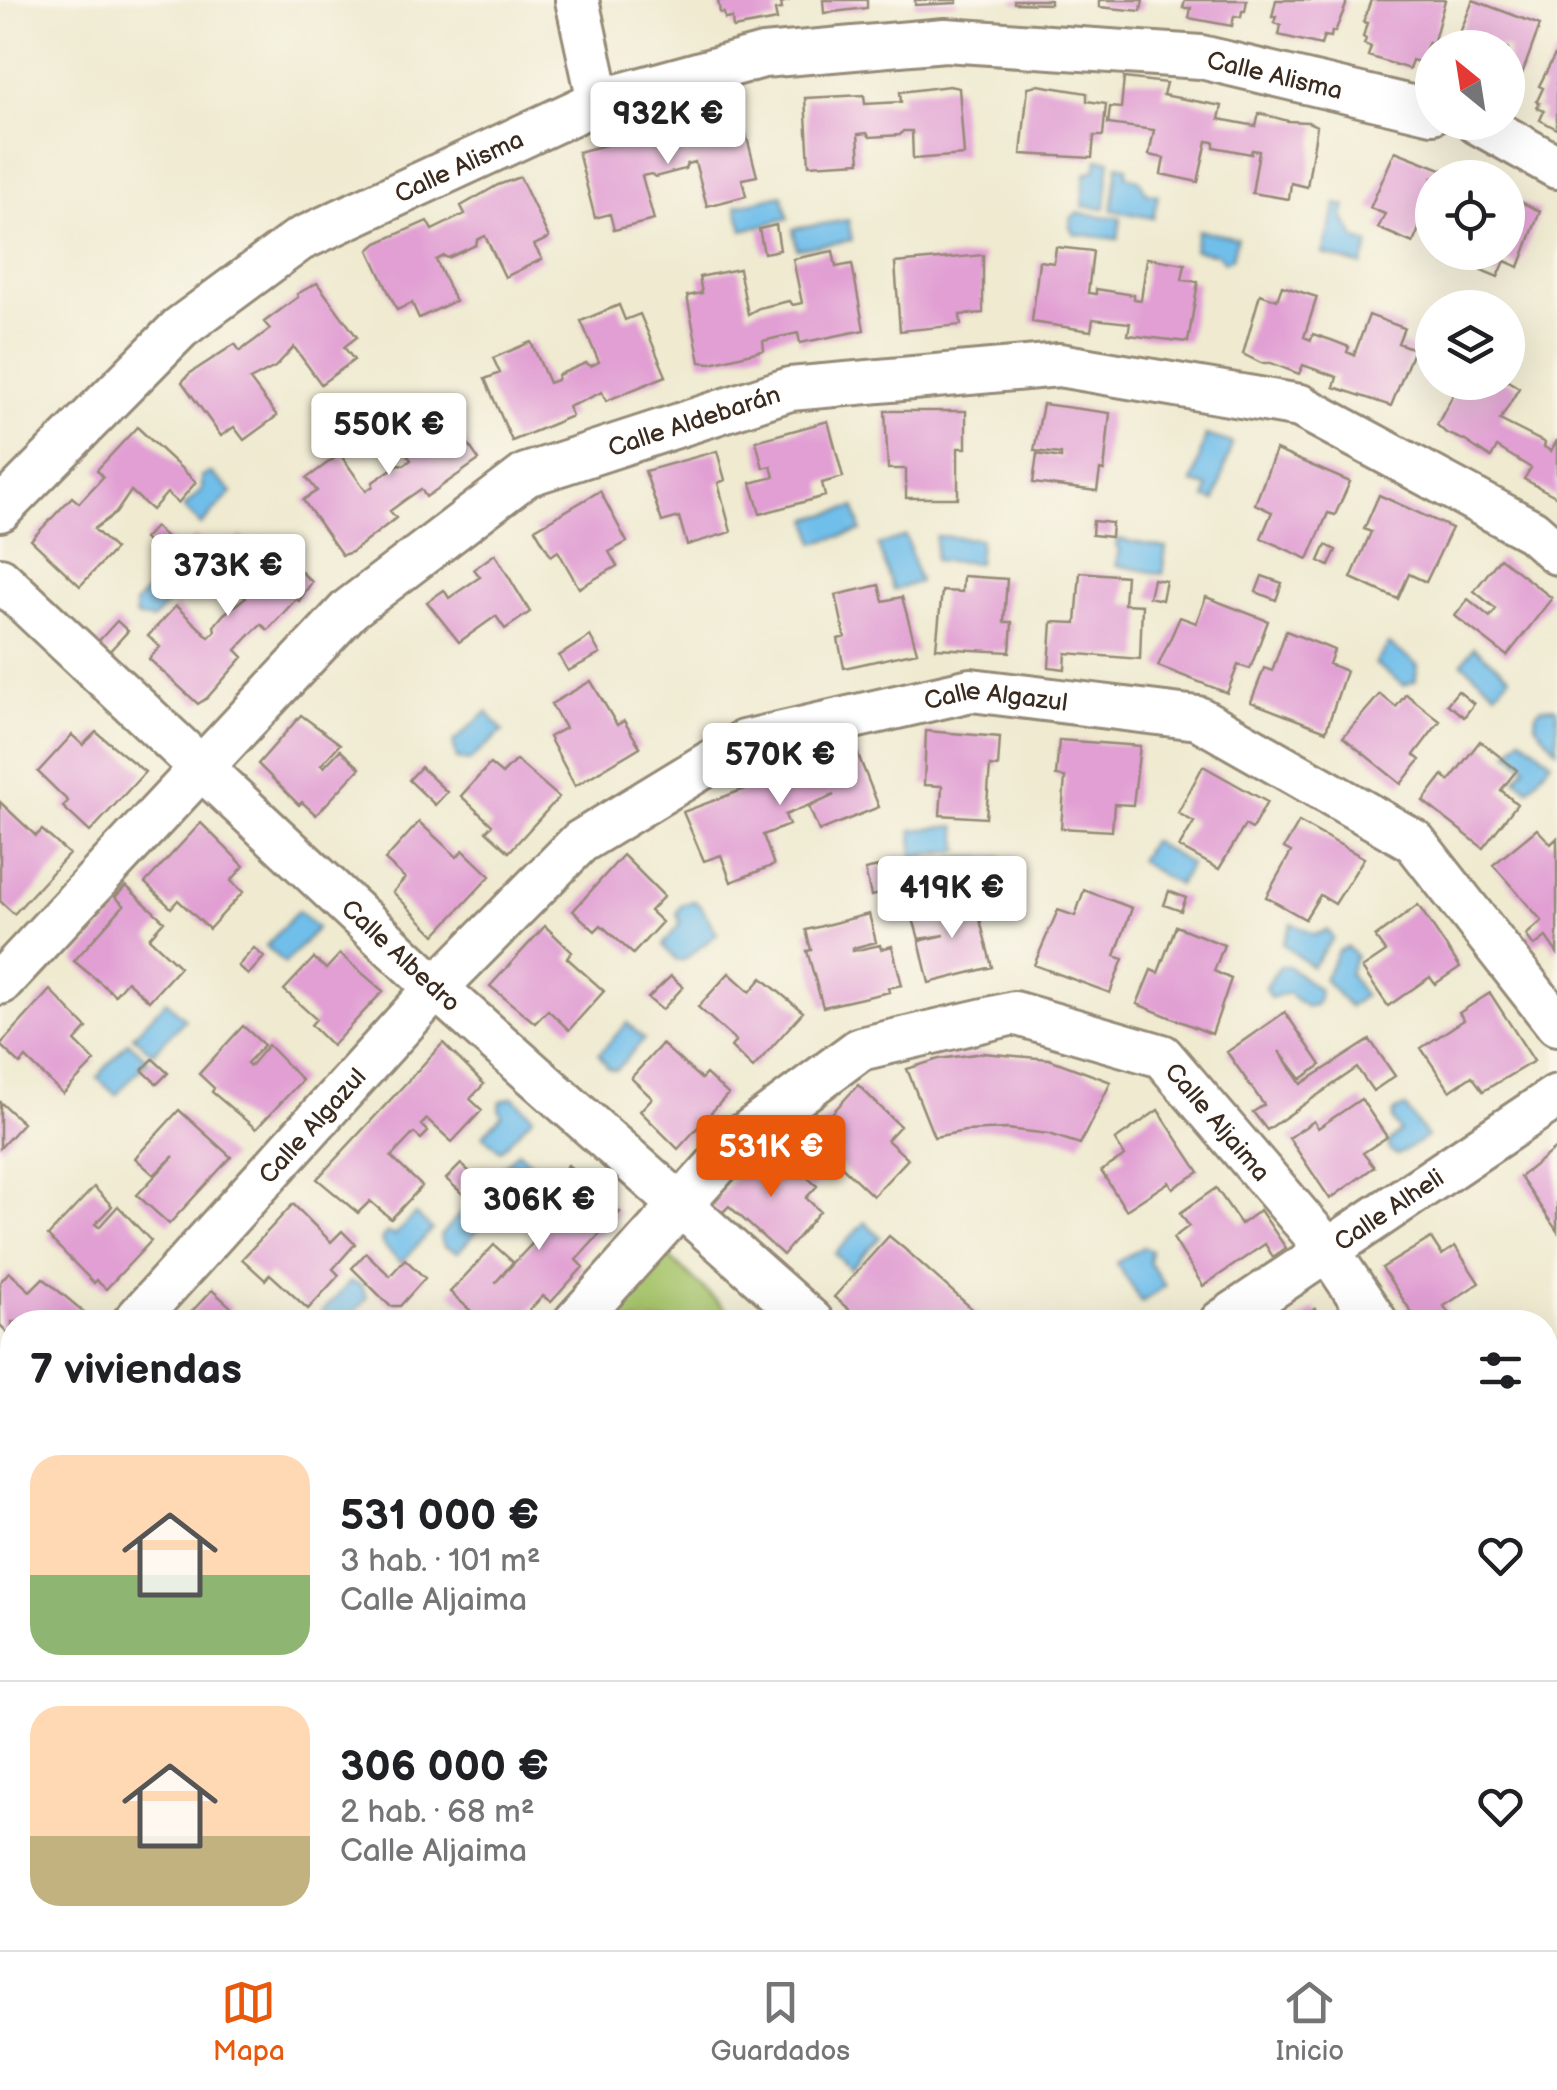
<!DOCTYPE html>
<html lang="es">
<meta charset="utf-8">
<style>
:root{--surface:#fff;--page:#f6f6f6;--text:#202124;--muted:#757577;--line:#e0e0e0;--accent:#ea580c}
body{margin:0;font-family:"Balsamiq Sans",sans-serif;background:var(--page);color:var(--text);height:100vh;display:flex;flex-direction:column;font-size:38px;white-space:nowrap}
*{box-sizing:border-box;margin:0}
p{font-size:32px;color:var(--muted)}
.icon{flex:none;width:55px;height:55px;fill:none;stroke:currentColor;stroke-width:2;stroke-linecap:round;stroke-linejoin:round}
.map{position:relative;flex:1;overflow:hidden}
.panel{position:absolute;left:0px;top:1310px;width:1558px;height:640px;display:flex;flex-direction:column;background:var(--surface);border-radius:40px 40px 0 0;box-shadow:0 10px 40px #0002}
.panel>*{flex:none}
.needle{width:65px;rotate:330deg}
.fabs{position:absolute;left:1415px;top:30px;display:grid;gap:20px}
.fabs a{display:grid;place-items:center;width:110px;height:110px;border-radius:50%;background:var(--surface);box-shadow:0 10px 40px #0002;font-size:50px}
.price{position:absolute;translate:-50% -85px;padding:0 22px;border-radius:10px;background:#fff;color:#222;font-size:32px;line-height:65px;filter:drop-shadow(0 2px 5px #0008)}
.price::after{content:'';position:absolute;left:50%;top:60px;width:30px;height:22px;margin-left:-15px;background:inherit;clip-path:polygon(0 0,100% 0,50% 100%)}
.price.active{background:var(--accent);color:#fff}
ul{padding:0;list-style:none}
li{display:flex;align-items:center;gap:30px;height:250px;padding:0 30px}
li+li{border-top:2px solid var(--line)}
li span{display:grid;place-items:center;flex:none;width:280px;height:200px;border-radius:30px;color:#555}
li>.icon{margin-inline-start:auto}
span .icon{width:120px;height:120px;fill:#fffc;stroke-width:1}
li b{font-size:42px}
h2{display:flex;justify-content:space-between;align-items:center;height:120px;padding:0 30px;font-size:42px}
.tabs{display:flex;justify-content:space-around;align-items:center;height:140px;border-top:2px solid var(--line);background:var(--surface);font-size:28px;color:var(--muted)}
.tabs a{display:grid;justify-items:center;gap:5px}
.tabs .active{color:var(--accent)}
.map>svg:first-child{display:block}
</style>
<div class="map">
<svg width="1557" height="1950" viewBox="0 0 1557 1950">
<rect width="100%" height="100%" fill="#fbf7ec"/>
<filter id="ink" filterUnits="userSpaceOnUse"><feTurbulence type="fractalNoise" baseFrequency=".01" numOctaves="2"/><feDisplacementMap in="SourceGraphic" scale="20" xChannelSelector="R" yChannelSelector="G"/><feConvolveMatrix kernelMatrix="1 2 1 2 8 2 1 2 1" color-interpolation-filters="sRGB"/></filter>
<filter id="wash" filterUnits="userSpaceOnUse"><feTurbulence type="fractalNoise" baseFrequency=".0048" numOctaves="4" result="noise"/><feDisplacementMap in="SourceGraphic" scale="40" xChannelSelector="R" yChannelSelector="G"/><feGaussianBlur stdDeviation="2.25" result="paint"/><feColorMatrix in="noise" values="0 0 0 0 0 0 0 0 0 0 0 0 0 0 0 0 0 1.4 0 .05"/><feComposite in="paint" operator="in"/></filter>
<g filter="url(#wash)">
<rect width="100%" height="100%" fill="#efead0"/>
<path fill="#a6c46b" stroke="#707744" stroke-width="2.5" d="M665 1253 740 1322H602Z
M38 1938H276L258 1950H26Z"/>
<path fill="#70beea" stroke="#567484" stroke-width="2.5" d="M1098 159 1110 160 1105 208 1082 206 1085 174 1095 170Z
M1118 165 1127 167 1126 176 1140 180 1146 193 1158 195 1153 218 1112 210Z
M782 195 788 218 743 230 736 206Z
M1337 204 1346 206 1343 217 1357 240 1369 244 1362 266 1323 254Z
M1078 213 1121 218 1118 239 1075 234 1070 227 1071 218Z
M848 220 852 240 797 249 793 229Z
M1198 230 1237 238 1232 258 1224 262 1217 254 1194 250Z
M1206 435 1232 443 1215 501 1206 498 1208 487 1192 483Z
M211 473 232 492 201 525 184 508 202 489V476Z
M855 507 861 531 815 543 809 519Z
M906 536 919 582 893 590 878 545Z
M936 536 980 539 978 563 935 560Z
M1117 539 1166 548 1162 574 1116 565 1119 548 1116 547Z
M165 571 183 587 153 620 136 617 135 604Z
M1389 644 1418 665 1415 681 1404 685 1375 664Z
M1474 647 1510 676 1496 692 1462 663Z
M1554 707 1557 710V750L1535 724 1536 713 1541 708Z
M487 712 503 731 469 761 457 759 453 742Z
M1521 737 1551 761 1529 789 1516 779 1526 766 1509 752Z
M956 826 960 850 913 857 912 830Z
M1151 841 1190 864 1178 885 1139 861Z
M1003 857 1002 880 954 881 946 872 954 858Z
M694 901 701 906 717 934 684 960 677 961 663 945 680 924 677 913 681 905Z
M298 911 317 928 285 963 266 946Z
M1292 923 1315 935 1327 930 1333 938 1312 967 1283 944Z
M1347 947 1356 956 1349 973 1364 996 1349 1007 1324 979 1338 951Z
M1280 966H1288L1318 989 1319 999 1315 1005 1306 1007 1288 993 1270 998 1265 988Z
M166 1001 185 1019 153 1053 133 1036Z
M627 1023 644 1039 616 1070 608 1068 599 1054Z
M128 1042 148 1060 116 1095 97 1078Z
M513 1097 533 1116 500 1151 483 1135 502 1115 499 1109 501 1101Z
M1405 1107 1427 1137 1397 1155 1390 1151 1388 1143 1400 1131 1393 1120 1394 1112Z
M518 1151 535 1167 509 1195 494 1191 492 1179Z
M467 1206 485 1222 458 1252 444 1246 440 1236Z
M415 1214 432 1229 401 1263 383 1245 381 1240 387 1233 395 1235Z
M865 1222 880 1237 850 1269 835 1254Z
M1143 1247 1151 1251 1149 1262 1165 1286 1142 1302 1116 1263Z
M350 1282 361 1285 367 1298 345 1322H331L321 1313Z
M1557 1691V1723L1545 1731V1699Z"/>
<g id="blocks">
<path fill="#e19fd3" d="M718 0H787L788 1 781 3 782 9 775 10 777 20 733 28 732 18 725 19 724 13H720Z
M823 0H867V8L824 13Z
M915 0H957V3L915 5Z
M1014 0H1050V4L1014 3Z
M1099 0H1143L1141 11 1099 7Z
M1185 0H1247L1245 11H1242L1241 17 1234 16 1232 26 1189 18 1191 8H1183Z
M1276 0H1346V5L1335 32 1332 31 1331 37 1324 36 1321 45 1279 35 1281 25 1274 23 1276 17H1272Z
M1371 0H1445L1433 44 1429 42 1420 62 1412 60 1409 69 1368 56 1371 47 1364 44 1366 39 1363 37 1367 23 1363 22Z
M1473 0 1540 25 1521 77 1517 76 1512 90 1508 88V48H1454Z
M1557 51V129L1540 120 1544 111 1537 108 1540 103 1537 101 1543 88 1539 86Z
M1124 78 1166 83 1163 95 1222 106 1219 119 1256 126 1259 113 1288 121 1308 122 1317 126 1307 187 1291 183 1289 199 1252 193 1259 151 1252 150 1251 154 1214 147V142L1207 141 1198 182 1161 174 1164 158 1149 155 1154 130 1108 124 1110 107 1121 108Z
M1038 85 1087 93V101L1106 104 1103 136H1094L1092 158 1021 154 1028 87Z
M949 86 959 88 964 155 913 159 912 131H903L900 135 870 137 867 133 858 134 860 162 809 165 805 98 864 95 865 104 901 102 900 92Z
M729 111H740L757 176 742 179 746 196 707 206 695 162 687 164 685 169 655 177 651 174 642 176 654 220 614 230 610 214 595 218 578 152 641 136 644 146 679 136 677 127Z
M1395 151 1451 173 1449 178H1432V206L1429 205 1413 243 1378 228 1385 214 1370 208Z
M520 177 549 238 534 245 542 259 505 277 485 236 477 240 476 245 448 258 444 256 436 260 455 301 419 318 412 303 397 310 369 250 377 243 427 221 432 230 465 214 461 206 498 185Z
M1508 196 1540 211 1519 267 1505 261 1498 277 1464 263 1468 252H1508Z
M776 225 780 250 764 253 759 229Z
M1056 247 1093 251 1088 293 1096 294V289L1134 295V299L1141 300 1147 258 1185 264 1182 280 1198 282 1188 342 1128 335 1130 323 1093 319 1091 331 1032 322 1039 261 1054 263Z
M833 251 836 267 852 264 864 330 800 343 798 333 780 337 763 341 764 350 711 363 700 362 687 296 702 293 699 277 739 269 748 314 759 308 789 301 793 305 802 303 793 259Z
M983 255V313L960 315 961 325 900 331 895 263Z
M317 283 357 337 344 347 354 360 321 384 294 347 275 367 250 380 277 416 244 440 234 427 221 436 182 382 189 374 235 344 240 351 270 329 264 322 298 297 297 294Z
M1282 286 1317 297 1304 337 1311 340 1313 334 1331 340 1349 347 1347 352 1354 355 1369 315 1404 328 1398 343 1414 349 1391 406 1334 387 1337 377 1303 365 1299 374 1271 363H1261L1243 354 1260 294 1277 300Z
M619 305 625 320 640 314 666 376 606 401 602 392 585 400 568 407 572 416 512 441 485 379 500 373 493 358 531 342 549 383 557 380 558 375 586 363 591 366 599 362 581 321Z
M1508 381 1519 388 1500 420 1545 443 1544 447 1551 451 1557 440V497L1524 479 1531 468 1515 458 1497 447 1491 458 1464 440 1446 433 1437 425 1460 382Z
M418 400 428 414 441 404 479 460 426 497 421 489 405 500 390 511 396 518 352 552 342 555 303 500 317 491 307 478 340 454 366 491 373 486V482L399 464 404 465 411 460 385 423Z
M1043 404 1110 413 1104 471 1100 470 1097 491 1033 483 1037 454 1061 458V454L1034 451Z
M885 411H966V448H958V498H906V469H888Z
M828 421 843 477 822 483 825 496 760 514 751 483 774 477 771 466 763 468 756 441Z
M137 427 196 482 178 503 167 493 152 510 131 491 116 513 94 529 115 549 80 586 31 540 72 497 79 503 103 477 97 470Z
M1276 450 1350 482 1335 515 1328 513 1308 559 1261 538 1272 512 1255 504Z
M717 451 725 480 718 483 731 532 687 545 679 517 662 522 645 471Z
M600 491 627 542 609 552 617 566 579 588 558 551 551 556 535 529Z
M1379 495 1452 528 1426 582 1409 574 1398 599 1351 578 1371 532 1364 529Z
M1093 521 1112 523 1111 537 1092 535Z
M155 527 181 551 195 537 203 545 187 560 194 567 184 577 144 539Z
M241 536 253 548 264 537 312 582 299 601 296 599 268 630 261 624 248 637 236 650 243 657 207 698 198 704 149 659 160 647 148 636 176 606 209 637 215 631 214 626 224 614 246 597 213 566Z
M1326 545 1336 550 1329 566 1319 561Z
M495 554 530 612 505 629 496 616 459 642 427 602 444 590 449 598 480 577 474 569Z
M1500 558 1552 598 1507 656 1455 616 1468 599 1490 617 1496 609 1474 591Z
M1080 572 1126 576 1124 604 1142 605 1140 659 1066 653 1065 669 1049 667 1052 622 1076 623Z
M963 576 1007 579 1004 622H1012L1010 652 936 648 942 591 962 592Z
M1262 576 1282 583 1276 600 1256 592Z
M1153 579 1166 581 1162 600 1149 597Z
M879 585 883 601 902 597 917 652 844 668 838 639 845 637 836 595Z
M1206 597 1268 621 1250 669 1238 665 1227 693 1158 666 1180 617 1196 623Z
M117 621 128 631 107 654 96 644Z
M1286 631 1334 650 1329 664 1346 671 1326 731 1251 702 1264 668 1272 671Z
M590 636 600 654 568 671 559 656Z
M591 681 617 725 624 721 640 747 575 786 549 737 565 728 551 704Z
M1458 691 1474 704 1464 717 1447 704Z
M1380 694 1396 707 1406 694 1440 721 1414 755 1420 760 1401 784 1343 737Z
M301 715 340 744 321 765 324 767 340 750 360 768 316 815 302 802 299 805 258 764Z
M926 731 1000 737 998 767 990 766 986 818 940 815 942 786 924 785Z
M96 732 145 772 90 832 63 807 68 801 38 772 72 735 83 745Z
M1059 740 1140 746 1133 805 1114 804 1112 831 1061 828 1065 777 1056 776Z
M1480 741 1517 770 1501 790 1517 804 1483 848 1423 801 1443 775 1449 781Z
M853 742 879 807 819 831 809 807 834 795 785 815 789 825 763 835 774 865 731 882 721 855 704 861 683 812 753 786 745 766 763 759 771 779 795 770 793 765Z
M516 760 559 797 509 852 486 831 492 825 461 796 490 764 502 774Z
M1203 766 1267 802 1252 829 1245 825 1219 869 1179 847 1194 822 1178 813Z
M421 767 447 792 435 805 409 780Z
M0 802 36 836 42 830 69 854 14 914 0 901Z
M419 822 457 857 463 850 490 876 435 935 393 892 405 878 385 860Z
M1299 822 1364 858 1335 904 1320 895 1305 919 1266 897 1291 852 1284 848Z
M201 823 244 866 231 881 243 892 209 929 178 900 171 908 145 883Z
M1537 829 1551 844 1557 838V953L1546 937 1534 946 1526 935 1542 921 1493 865Z
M623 855 664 896 650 911 662 922 633 954 601 925 595 931 573 911Z
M909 860 911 873 893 877 896 885 884 888 885 893 871 896 865 870Z
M126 886 164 921 149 938 180 967 149 1001 127 981 115 995 74 961 124 905 115 897Z
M1084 890 1132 908 1115 956 1123 959 1110 993 1034 965 1058 910 1075 916Z
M1169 891 1186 898 1181 911 1164 905Z
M975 900 992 967 929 983 919 941 945 935 919 939 912 915Z
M1418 905 1460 967 1435 984 1430 977 1388 1006 1362 968 1386 952 1375 937Z
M869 914 876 942 853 948V951L880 945 881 949 892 946 902 985 888 988 889 992 823 1007 807 951 811 950 806 930Z
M545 926 572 952 567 958 604 991 569 1030 548 1010 535 1023 490 986Z
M1176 926 1224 945 1214 971 1231 979 1212 1034 1137 1004 1151 970 1158 973Z
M254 948 264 957 248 975 238 966Z
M340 954 383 991 332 1046 311 1025 316 1019 284 990 314 958 326 969Z
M729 973 750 992 762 978 803 1012 753 1068 731 1047 736 1041 698 1007Z
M671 976 683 987 662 1010 648 998Z
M50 990 87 1028 75 1041 95 1061 63 1094 26 1058 20 1064 0 1045Z
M1490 993 1534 1061 1483 1091 1472 1076 1450 1091 1421 1048 1464 1020 1459 1013Z
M1285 1012 1321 1065 1301 1079 1279 1051 1301 1084 1370 1040 1395 1076 1373 1091 1357 1068 1267 1130 1253 1112 1264 1105 1227 1052Z
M243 1026 264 1045 247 1063 250 1066 268 1045 302 1080 256 1129 212 1092 214 1088 199 1074Z
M443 1043 484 1084 470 1099 482 1110 452 1142 427 1119 421 1125 428 1132 421 1139 414 1133 391 1157 422 1186 391 1219 370 1201 358 1213 317 1179Z
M662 1044 701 1079 706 1074 728 1094 678 1149 640 1111 652 1098 631 1078Z
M983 1053 1049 1059 1111 1082 1080 1144 1049 1134 1007 1129 965 1131 934 1137 907 1069 939 1059Z
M153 1059 168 1073 157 1084 142 1070Z
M858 1085 900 1126 887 1140 908 1159 873 1196 836 1161 830 1168 804 1144Z
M1361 1099 1387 1137 1363 1153 1374 1167 1330 1199 1289 1138 1314 1121 1318 1128Z
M0 1102 23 1123 0 1148Z
M179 1110 231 1157 169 1224 137 1195 174 1156 154 1175 135 1158Z
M1158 1110 1199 1172 1173 1188 1169 1182 1126 1210 1101 1171 1125 1156 1115 1140Z
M1557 1147V1231L1520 1177Z
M762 1149 777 1164 784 1156 817 1186 806 1198 820 1211 783 1255 729 1206 720 1215 710 1205Z
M461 1164 479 1180 464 1195 446 1179Z
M568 1165 620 1212 576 1260 583 1267 551 1302 543 1296 518 1322H483L450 1292 494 1245 513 1262 495 1283 544 1231 561 1209 543 1229 525 1213Z
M94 1187 112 1206 95 1224 99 1227 118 1206 151 1241 106 1289 96 1280 94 1283 48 1236Z
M1216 1188 1241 1224 1260 1210 1286 1248 1273 1257 1265 1244 1203 1286 1173 1238 1189 1226 1180 1213Z
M293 1204 331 1242 342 1231 355 1244 333 1269 339 1275 308 1309 270 1274 265 1280 242 1259Z
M889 1236 907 1251 987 1322H864L834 1297Z
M1431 1238 1442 1255 1455 1246 1479 1283 1444 1306 1454 1322H1418L1382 1268Z
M366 1253 390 1276 405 1259 425 1278 400 1306H390L352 1268Z
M9 1272 30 1291 43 1278 84 1312 74 1322H12V1337L0 1325V1282Z
M212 1290 232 1308 227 1314 236 1322H182Z
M1315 1309 1324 1322H1295Z
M12 1348V1376L0 1365Z
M0 1531 12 1542V1632L0 1621Z
M12 1747V1771L1 1760Z
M1557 1747V1780L1545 1762V1755Z
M2 1832 12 1842V1865L0 1878Z
M1557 1929V1950H1526L1545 1938Z
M419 1938H499L508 1950H428Z
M711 1938H766L771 1945 778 1941 785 1950H719Z
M995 1938H1046L1043 1942 1049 1938H1073L1079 1948 1003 1950Z
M1271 1938H1334L1337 1942 1344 1938 1352 1950H1280Z
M1364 1938H1409L1396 1947 1398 1950H1372Z"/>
</g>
</g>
<g filter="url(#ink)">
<use href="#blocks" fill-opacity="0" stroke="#958a77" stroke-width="2.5"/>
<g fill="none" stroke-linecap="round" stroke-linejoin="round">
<g stroke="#958a77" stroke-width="48">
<g id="street">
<path d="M577 0 599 101"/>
<path d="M1477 122 1557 167"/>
<path id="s1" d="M0 510 180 328 299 240 599 101 763 56 945 40 1201 57 1432 112"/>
<path id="s2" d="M0 579 436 988 812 1322"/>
<path id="s3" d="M0 983 350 609 526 475 790 389 1059 365 1300 406 1532 531 1557 553"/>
<path id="s4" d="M134 1322 436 988 580 842 744 742 971 690 1198 718 1414 841 1557 1024"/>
<path id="s5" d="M575 1322 744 1135 860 1049 1014 1013 1162 1056 1328 1250 1376 1322"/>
<path id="s6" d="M1221 1322 1557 1096"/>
<path d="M0 1471 12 1457"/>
<path d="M1545 1573 1557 1590"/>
<path d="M1545 1890 1557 1882"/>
<path d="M0 1946 12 1933"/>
<path d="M308 1950 326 1938"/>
<path d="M888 1950 906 1938"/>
<path d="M1458 1950 1476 1938"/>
</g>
</g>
<use href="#street" stroke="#fff" stroke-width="42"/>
</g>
</g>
<g text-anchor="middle" stroke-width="10" stroke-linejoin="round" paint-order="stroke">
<g font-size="25" fill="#3b2a1e" stroke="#fbf7ec">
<text dy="9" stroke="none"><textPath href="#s1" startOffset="1420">Calle Alisma</textPath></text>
<text dy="9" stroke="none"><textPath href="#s1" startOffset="580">Calle Alisma</textPath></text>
<text dy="9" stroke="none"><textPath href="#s3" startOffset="910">Calle Aldebarán</textPath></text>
<text dy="9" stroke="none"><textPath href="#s4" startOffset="1105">Calle Algazul</textPath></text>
<text dy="9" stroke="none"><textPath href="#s2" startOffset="550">Calle Albedro</textPath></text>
<text dy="9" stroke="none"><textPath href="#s5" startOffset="795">Calle Aljaima</textPath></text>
<text dy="9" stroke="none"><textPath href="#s4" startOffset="265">Calle Algazul</textPath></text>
<text dy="9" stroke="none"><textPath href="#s6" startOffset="202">Calle Alheli</textPath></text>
</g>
</g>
</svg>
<div class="fabs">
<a><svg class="needle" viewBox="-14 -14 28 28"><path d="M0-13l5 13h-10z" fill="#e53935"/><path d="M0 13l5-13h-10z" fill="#757577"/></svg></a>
<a><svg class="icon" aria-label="locate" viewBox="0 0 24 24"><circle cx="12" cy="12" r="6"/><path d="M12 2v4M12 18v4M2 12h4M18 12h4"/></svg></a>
<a><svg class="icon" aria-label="layers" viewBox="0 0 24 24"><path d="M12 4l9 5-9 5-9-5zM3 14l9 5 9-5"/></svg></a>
</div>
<b class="price" style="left:668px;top:167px">932K €</b>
<b class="price" style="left:389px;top:478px">550K €</b>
<b class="price" style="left:228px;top:619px">373K €</b>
<b class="price" style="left:780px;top:808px">570K €</b>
<b class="price" style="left:952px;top:941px">419K €</b>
<b class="price active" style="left:771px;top:1200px">531K €</b>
<b class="price" style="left:539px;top:1253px">306K €</b>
<section class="panel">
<h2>7 viviendas<svg class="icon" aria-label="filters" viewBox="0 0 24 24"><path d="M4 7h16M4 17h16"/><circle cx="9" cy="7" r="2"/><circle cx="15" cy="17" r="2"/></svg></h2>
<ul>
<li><span style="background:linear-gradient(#ffd9b3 60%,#8fb573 0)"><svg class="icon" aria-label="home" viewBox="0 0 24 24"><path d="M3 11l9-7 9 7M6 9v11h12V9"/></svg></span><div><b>531 000 €</b><p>3 hab. · 101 m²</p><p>Calle Aljaima</p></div><svg class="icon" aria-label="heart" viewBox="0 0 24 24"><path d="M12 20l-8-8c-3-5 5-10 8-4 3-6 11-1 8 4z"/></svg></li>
<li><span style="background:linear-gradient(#ffd9b3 65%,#c2b280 0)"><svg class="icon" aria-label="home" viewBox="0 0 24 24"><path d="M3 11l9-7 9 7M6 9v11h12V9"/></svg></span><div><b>306 000 €</b><p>2 hab. · 68 m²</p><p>Calle Aljaima</p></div><svg class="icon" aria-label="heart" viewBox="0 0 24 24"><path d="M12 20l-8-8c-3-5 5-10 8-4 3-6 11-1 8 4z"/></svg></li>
</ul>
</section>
</div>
<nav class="tabs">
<a class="active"><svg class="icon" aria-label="map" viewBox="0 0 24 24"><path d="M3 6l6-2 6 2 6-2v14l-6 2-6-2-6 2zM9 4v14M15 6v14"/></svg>Mapa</a>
<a><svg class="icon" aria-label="saved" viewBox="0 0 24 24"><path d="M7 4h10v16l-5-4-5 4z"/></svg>Guardados</a>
<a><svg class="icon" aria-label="home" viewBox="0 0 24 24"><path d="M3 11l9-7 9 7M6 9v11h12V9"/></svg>Inicio</a>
</nav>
